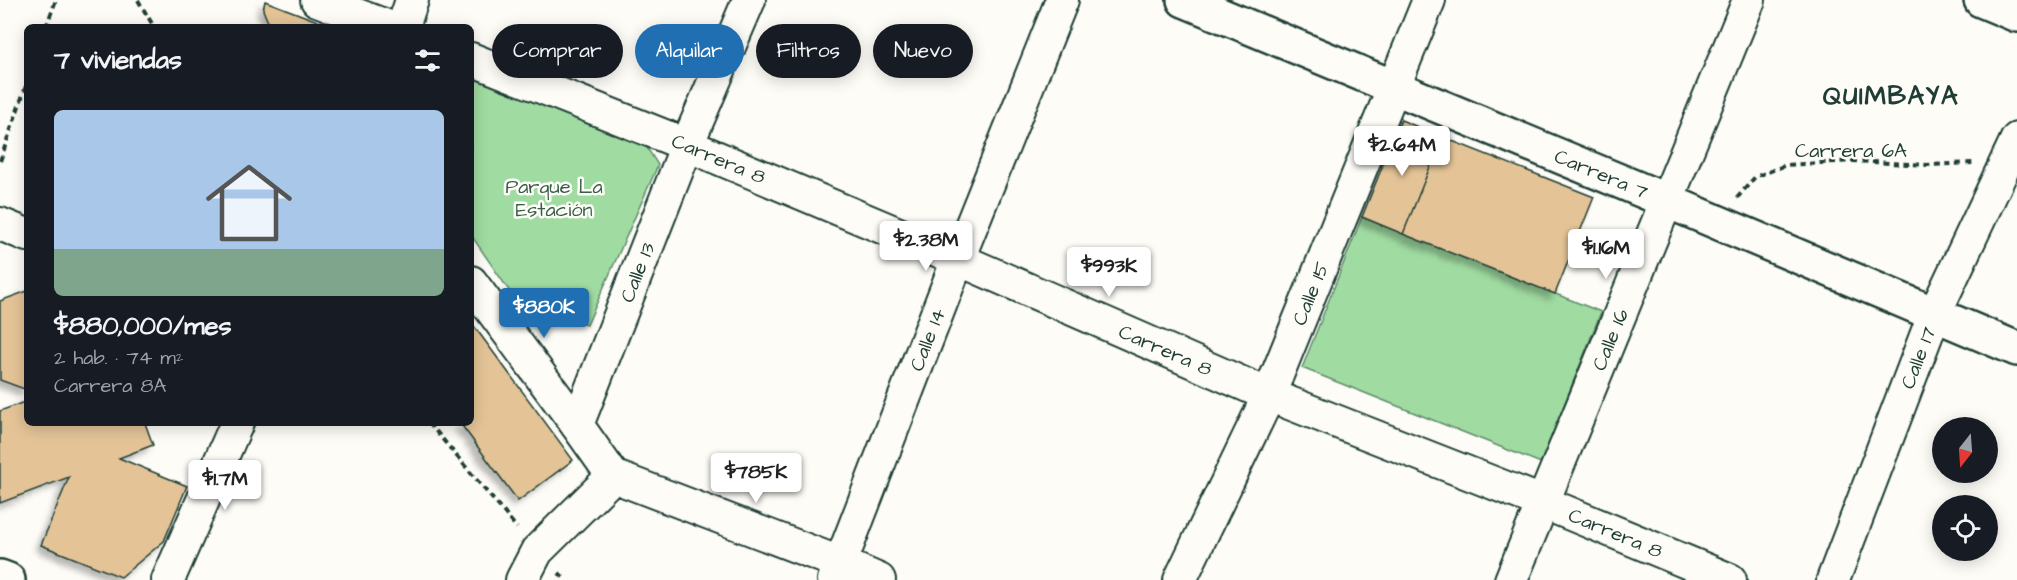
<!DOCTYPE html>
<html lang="es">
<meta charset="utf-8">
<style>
:root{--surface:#171b24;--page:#20242c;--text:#f1f3f6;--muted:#9ea1a6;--line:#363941;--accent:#1f6fb2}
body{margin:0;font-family:"Architects Daughter",sans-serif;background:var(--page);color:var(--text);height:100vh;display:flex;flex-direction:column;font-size:22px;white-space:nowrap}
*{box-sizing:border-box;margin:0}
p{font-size:20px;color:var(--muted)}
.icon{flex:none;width:33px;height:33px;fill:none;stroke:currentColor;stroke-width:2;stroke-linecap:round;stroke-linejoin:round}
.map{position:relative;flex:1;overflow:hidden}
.details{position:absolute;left:24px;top:24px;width:450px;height:402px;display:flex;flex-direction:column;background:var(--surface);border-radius:9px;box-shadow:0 3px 15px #0003}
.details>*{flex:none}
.banner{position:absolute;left:492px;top:24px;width:570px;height:54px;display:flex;gap:12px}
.needle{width:39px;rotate:197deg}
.controls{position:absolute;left:1932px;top:417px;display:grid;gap:12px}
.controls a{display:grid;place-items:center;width:66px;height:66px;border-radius:50%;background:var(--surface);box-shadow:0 3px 15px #0003;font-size:30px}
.price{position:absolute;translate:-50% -51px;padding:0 14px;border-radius:6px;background:#fff;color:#222;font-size:20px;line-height:39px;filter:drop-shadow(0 2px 3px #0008)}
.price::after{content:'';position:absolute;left:50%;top:36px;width:18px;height:14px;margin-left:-9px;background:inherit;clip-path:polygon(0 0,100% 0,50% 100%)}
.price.current{background:var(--accent);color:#fff}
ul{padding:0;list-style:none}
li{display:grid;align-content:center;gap:12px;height:318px;padding:0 30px}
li+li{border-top:2px solid var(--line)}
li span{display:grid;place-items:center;height:186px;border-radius:9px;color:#555}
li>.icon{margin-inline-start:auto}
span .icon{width:108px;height:108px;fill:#fffc;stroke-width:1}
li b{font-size:26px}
h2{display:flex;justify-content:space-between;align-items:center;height:72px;padding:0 30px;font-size:26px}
.chip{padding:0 21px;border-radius:27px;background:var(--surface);box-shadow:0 3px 15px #0003;font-size:21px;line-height:54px}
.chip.current{background:var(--accent);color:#fff}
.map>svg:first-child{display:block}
</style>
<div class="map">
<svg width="2017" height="580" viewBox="0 0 2017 580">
<defs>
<filter id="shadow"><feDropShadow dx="-5.5" dy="5.5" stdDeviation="3" flood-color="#0004"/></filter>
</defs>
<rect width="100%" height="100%" fill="#fdfcf7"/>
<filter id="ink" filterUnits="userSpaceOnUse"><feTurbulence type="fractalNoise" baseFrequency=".0167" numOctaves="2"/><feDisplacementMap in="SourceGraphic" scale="12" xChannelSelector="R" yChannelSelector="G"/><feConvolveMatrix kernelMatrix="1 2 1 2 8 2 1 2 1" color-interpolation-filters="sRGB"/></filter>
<g filter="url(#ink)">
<path fill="#a0dca2" stroke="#608c6b" stroke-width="1.5" d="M471 75 644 143 658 165 587 325 517 302 471 235Z
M1362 217 1601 312 1541 463 1302 368Z"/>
<path fill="#e4c497" stroke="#1f3d34" stroke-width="1.5" filter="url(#shadow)" d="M265 1 333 27H270L263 10Z
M1401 120 1442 137 1403 234 1362 217Z
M1442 137 1594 197 1555 294 1403 234Z
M27 291V390L0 380V301Z
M471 322 573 460 518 501 460 423H471Z
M27 401V423H145L153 445 119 458 187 486 164 541 121 577 41 545 69 477 0 503V411Z"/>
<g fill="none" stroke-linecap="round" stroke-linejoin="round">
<g stroke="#1f3d34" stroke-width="36">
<g id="minor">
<path d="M317 0 389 27"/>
<path d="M403 27 412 0"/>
<path id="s1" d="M471 59 687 145 958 259 1269 395 1542 502 1730 580"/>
<path d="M0 224 27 235"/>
<path d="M471 282 577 425"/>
<path d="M613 476 840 563 879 580"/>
<path d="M168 580 237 423"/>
<path id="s2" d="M522 580 537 551 613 476 577 425 687 145 749 0"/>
<path id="s3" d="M834 580 958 259 1062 0"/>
<path id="s4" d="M1180 580 1269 395 1429 0"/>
<path id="s5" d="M1511 580 1749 0"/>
<path id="s6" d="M1833 580 1934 315 2017 139"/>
</g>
</g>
<g stroke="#1f3d34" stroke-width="38">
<path id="tertiary" d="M0 577 8 580"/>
</g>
<g stroke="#1f3d34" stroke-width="38">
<g id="secondary">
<path id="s7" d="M1184 0 1665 200 2017 349"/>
<path d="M1981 0 2017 15"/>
</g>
</g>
<path stroke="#1f3d34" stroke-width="4" stroke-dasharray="6 4.5" stroke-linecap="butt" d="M138 0 154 27
M46 27 56 0
M0 161 27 83
M1737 198 1755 177 1786 165 1853 161 1927 165 1973 163
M429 423 517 528
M559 573 566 580"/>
<use href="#minor" stroke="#fdfcf7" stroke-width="32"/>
<use href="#tertiary" stroke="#fdfcf7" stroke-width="33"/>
<use href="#secondary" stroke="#fdfcf7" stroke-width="33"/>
</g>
</g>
<g text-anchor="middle" stroke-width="5" stroke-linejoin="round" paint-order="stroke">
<g font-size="20" fill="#1f3d34" stroke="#fdfcf7">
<text x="1851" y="157">Carrera 6A</text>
<text dy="7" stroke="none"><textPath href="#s1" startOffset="267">Carrera 8</textPath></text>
<text dy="7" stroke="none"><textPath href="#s7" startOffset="452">Carrera 7</textPath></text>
<text dy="7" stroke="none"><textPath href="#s2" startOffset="366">Calle 13</textPath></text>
<text dy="7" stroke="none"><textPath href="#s4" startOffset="315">Calle 15</textPath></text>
<text dy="7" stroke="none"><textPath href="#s3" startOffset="258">Calle 14</textPath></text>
<text dy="7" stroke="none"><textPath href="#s5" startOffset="260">Calle 16</textPath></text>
<text dy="7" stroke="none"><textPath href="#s1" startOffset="753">Carrera 8</textPath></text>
<text dy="7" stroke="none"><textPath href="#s6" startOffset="238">Calle 17</textPath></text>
<text dy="7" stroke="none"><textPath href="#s1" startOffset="1239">Carrera 8</textPath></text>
</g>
<g font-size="20" fill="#395d4a" stroke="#fdfcf7">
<text x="554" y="193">Parque La<tspan x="554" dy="23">Estación</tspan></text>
</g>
<g font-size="26" font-weight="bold" letter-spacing="1.5" fill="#1f3d34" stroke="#fdfcf7">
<text x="1891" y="104">QUIMBAYA</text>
</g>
</g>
</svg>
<div class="controls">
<a><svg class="needle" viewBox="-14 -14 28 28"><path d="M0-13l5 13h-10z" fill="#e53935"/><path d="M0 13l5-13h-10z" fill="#9ea1a6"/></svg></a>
<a><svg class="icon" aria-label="locate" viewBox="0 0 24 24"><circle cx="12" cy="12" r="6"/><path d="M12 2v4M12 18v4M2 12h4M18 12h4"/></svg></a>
</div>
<b class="price" style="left:1402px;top:177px">$2.64M</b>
<b class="price" style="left:926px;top:272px">$2.38M</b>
<b class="price" style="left:1606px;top:280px">$1.16M</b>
<b class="price" style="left:1109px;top:298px">$993K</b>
<b class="price current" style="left:544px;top:339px">$880K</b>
<b class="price" style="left:756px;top:504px">$785K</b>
<b class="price" style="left:225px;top:511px">$1.7M</b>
<div class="banner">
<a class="chip">Comprar</a>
<a class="chip current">Alquilar</a>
<a class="chip">Filtros</a>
<a class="chip">Nuevo</a>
</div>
<section class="details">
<h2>7 viviendas<svg class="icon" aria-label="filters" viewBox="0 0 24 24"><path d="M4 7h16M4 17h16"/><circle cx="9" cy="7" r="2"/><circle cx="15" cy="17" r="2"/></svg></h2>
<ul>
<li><span style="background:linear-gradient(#a9c7e8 75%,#7fa58c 0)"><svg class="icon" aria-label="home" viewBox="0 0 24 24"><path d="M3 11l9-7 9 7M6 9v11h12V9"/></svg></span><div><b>$880,000/mes</b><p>2 hab. · 74 m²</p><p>Carrera 8A</p></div></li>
</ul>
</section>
</div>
